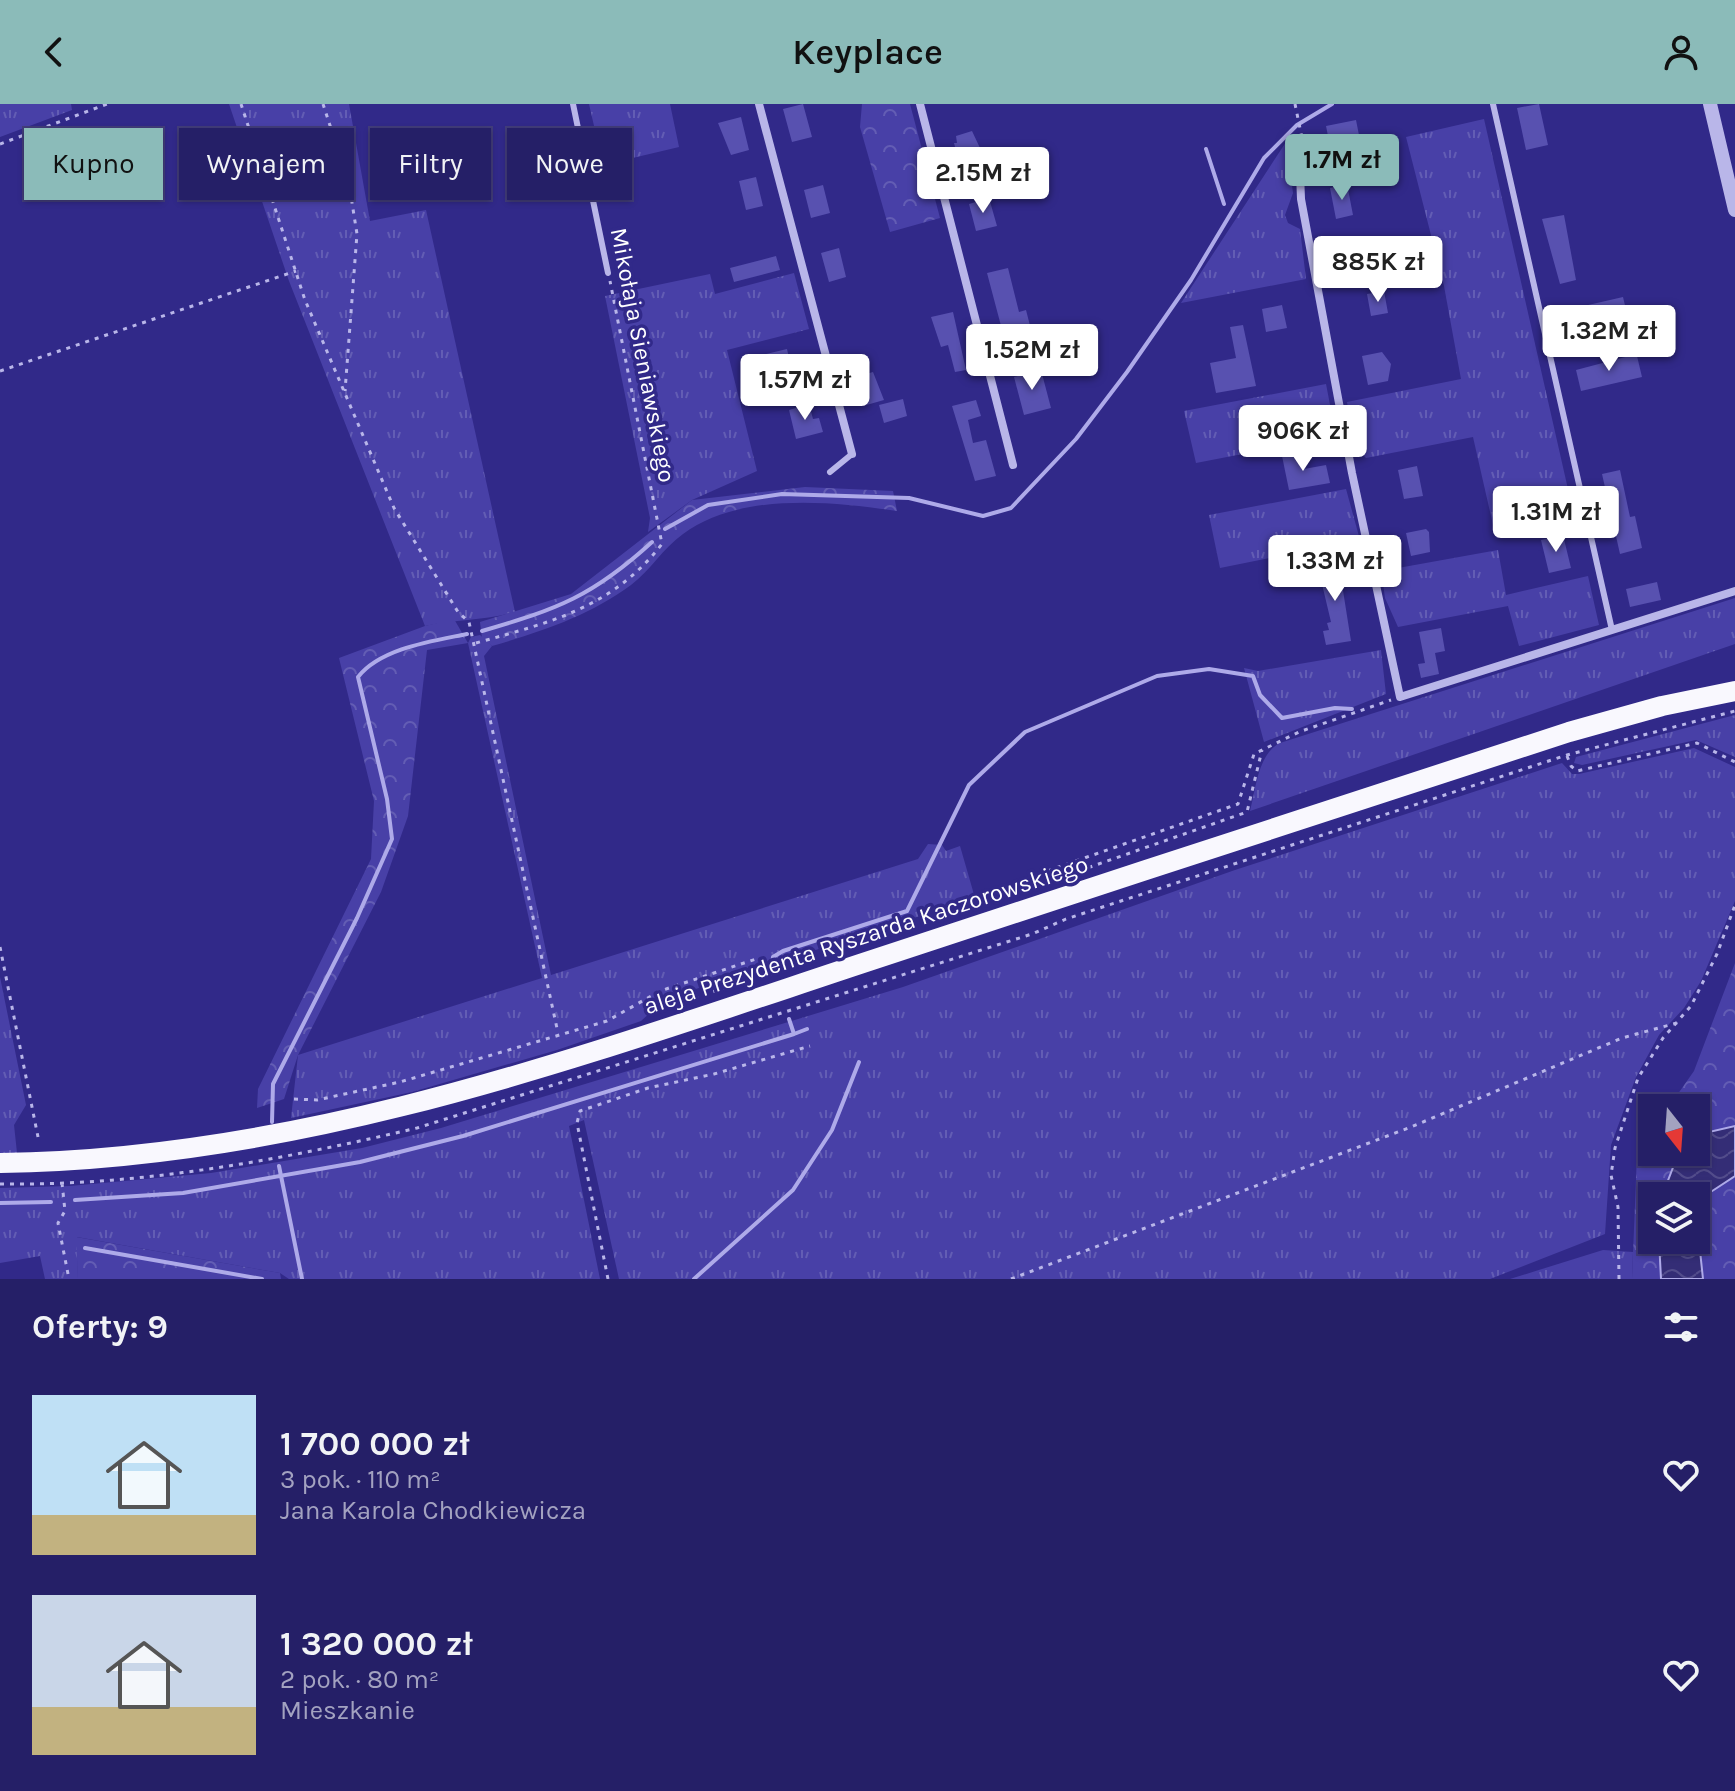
<!DOCTYPE html>
<html lang="pl">
<meta charset="utf-8">
<style>
:root{--surface:#251f67;--page:#2d276d;--text:#f1f3f6;--muted:#a3a2c0;--line:#423d7b;--accent:#8bbbb9}
body{margin:0;font-family:Karla,sans-serif;background:var(--page);color:var(--text);height:100vh;display:flex;flex-direction:column;font-size:30px;white-space:nowrap}
*{box-sizing:border-box;margin:0}
p{font-size:26px;color:var(--muted)}
.icon{flex:none;width:44px;height:44px;fill:none;stroke:currentColor;stroke-width:2;stroke-linecap:round;stroke-linejoin:round}
.map{position:relative;height:1175px;overflow:hidden}
.sheet{display:flex;flex-direction:column;background:var(--surface);flex:1}
.sheet>*{flex:none}
.top-card{position:absolute;left:24px;top:24px;width:800px;height:72px;display:flex;gap:16px}
.needle{width:52px;rotate:163deg}
.tools{position:absolute;left:1638px;top:990px;display:grid;gap:16px}
.tools a{display:grid;place-items:center;width:72px;height:72px;border-radius:0px;background:var(--surface);box-shadow:0 2px 6px #0004,0 0 0 2px var(--line);font-size:40px}
.price{position:absolute;translate:-50% -68px;padding:0 18px;border-radius:8px;background:#fff;color:#222;font-size:26px;line-height:52px;filter:drop-shadow(0 2px 4px #0008)}
.price::after{content:'';position:absolute;left:50%;top:48px;width:24px;height:18px;margin-left:-12px;background:inherit;clip-path:polygon(0 0,100% 0,50% 100%)}
.price.active{background:var(--accent);color:#111}
ul{padding:0;list-style:none}
li{display:flex;align-items:center;gap:24px;height:200px;padding:0 32px}
li span{display:grid;place-items:center;flex:none;width:224px;height:160px;border-radius:0px;color:#555}
li>.icon{margin-inline-start:auto}
span .icon{width:96px;height:96px;fill:#fffc;stroke-width:1}
li b{font-size:34px}
h2{display:flex;justify-content:space-between;align-items:center;height:96px;padding:0 32px;font-size:34px}
.chip{padding:0 28px;border-radius:0px;background:var(--surface);box-shadow:0 2px 6px #0004,0 0 0 2px var(--line);font-size:28px;line-height:72px}
.chip.active{background:var(--accent);color:#111}
header{display:flex;justify-content:space-between;align-items:center;height:104px;padding:0 32px;background:var(--accent);color:#111;font-size:36px;font-weight:600}
.map>svg:first-child{display:block}
</style>
<header><svg class="icon" aria-label="back" viewBox="0 0 24 24"><path d="M15 5l-7 7 7 7"/></svg>Keyplace<svg class="icon" aria-label="person" viewBox="0 0 24 24"><circle cx="12" cy="8" r="4"/><path d="M4 21q1-7 8-7t8 7"/></svg></header>
<div class="map">
<svg width="1735" height="1175" viewBox="0 0 1735 1175">
<defs>
<pattern id="grass-tufts" width="24" height="20" patternUnits="userSpaceOnUse" patternTransform="scale(2)"><rect width="24" height="20" fill="#4840a7"/><path d="M3 7l-1-3M5 7V3M7 7l1-3M15 17l-1-3M17 17v-4M19 17l1-3" fill="none" stroke="#635db4"/></pattern>
<pattern id="forest-crowns" width="20" height="18" patternUnits="userSpaceOnUse" patternTransform="scale(2)"><rect width="20" height="18" fill="#4840a7"/><path d="M2 6a3 3 0 1 1 6 0M12 15a3 3 0 1 1 6 0" fill="none" stroke="#635db4"/></pattern>
<pattern id="water-waves" width="16" height="10" patternUnits="userSpaceOnUse" patternTransform="scale(2)"><rect width="16" height="10" fill="#342d76"/><path d="M0 5q4-4 8 0t8 0" fill="none" stroke="#524c8b"/></pattern>
</defs>
<rect width="100%" height="100%" fill="#312989"/>
<path fill="url(#grass-tufts)" d="M0 0H71L72 6 0 33Z
M229 0H349L370 117 426 106 515 508C483 517 457 515 425 522L289 177Z
M589 0H670L679 43 603 61Z
M1484 15 1575 416 1496 434 1473 333 1366 354 1355 343 1347 298 1461 275 1444 182 1406 33Z
M1286 38 1293 89 1285 111 1288 119 1300 125 1306 175 1181 199Z
M794 169 809 225 727 246 757 367 692 396 648 428 650 414 605 192 710 170 715 190Z
M1326 280 1336 332 1196 359 1184 307Z
M1346 385 1360 436 1220 464 1209 411Z
M1498 446 1506 491 1588 472 1599 521 1519 542 1508 502 1398 523 1385 494 1382 471 1387 466Z
M1735 494V540L1250 707C1256 684 1258 650 1280 639Z
M480 531 492 542 484 552 551 871 918 755 928 740 942 741 946 747 960 742 975 794 665 895 641 917 557 946 412 988 291 1014 298 951 542 874 468 539 471 533Z
M1381 546 1386 590 1264 638 1244 564 1258 567Z
M1735 611V653L1696 636 1582 661 1574 659 1576 653Z
M1694 644 1735 663V797L1701 877 1684 904 1659 931 1636 973 1611 1041 1605 1130 1490 1175H619L584 1016 569 1022 600 1175H289L280 1169 77 1133 78 1175H45L40 1152 0 1159V1084L70 1082 211 1069 362 1044 441 1024 903 883 1235 766 1562 659 1572 670H1579Z
M0 873 26 1001 14 1021 17 1049H0Z
M1603 1146 1633 1148 1632 1175H1510Z"/>
<path fill="url(#forest-crowns)" d="M862 0H910L940 114 890 128 860 23Z
M805 383 893 387 897 407C831 397 740 388 683 430 663 444 650 467 631 481 589 512 540 528 492 542L482 534 480 518 571 490 692 396Z
M454 515 468 539 427 546 408 712 381 788 298 951 284 995 257 1004 258 985 371 755 374 697 339 554 425 522Z
M1735 859V1022L1696 1031V1004H1668L1694 967Z
M1652 1028V1048H1679L1662 1092H1652V1136H1659L1661 1175H1632L1637 1050Z
M1735 1072V1175H1703L1697 1118 1703 1093Z
M76 1133 280 1169 281 1175H78Z"/>
<path fill="url(#water-waves)" stroke="#aeaae9" stroke-width="2" d="M1735 1022V1072L1703 1093 1697 1118 1703 1175H1661L1659 1136H1696V1092H1662L1679 1048H1696V1031Z"/>
<g fill="none" stroke-linecap="round" stroke-linejoin="round">
<path stroke="#aeaae9" stroke-width="4" d="M1206 45 1224 100
M665 425 708 401 782 390 909 394 983 412 1011 404 1076 335 1127 268 1191 176 1264 54 1297 21 1332 0
M482 527C558 505 593 492 652 438
M772 861 773 853 783 847 907 807 969 681 1025 628 1157 572 1209 565 1253 572 1260 591 1282 614 1335 604 1352 605
M789 915 794 930 807 925
M272 1018 273 980 357 814 392 735 387 695 358 573C381 544 433 537 467 530
M279 1062 302 1175
M75 1096 183 1089 360 1058 463 1032 794 930
M0 1099 51 1098
M85 1144 262 1175
M694 1175 793 1086 832 1026 859 958"/>
</g>
<path fill="#5851b0" d="M803 0 812 33 792 38 783 5Z
M1539 0 1548 41 1526 46 1517 4Z
M741 13 749 46 731 51 718 19Z
M1356 16 1360 36 1330 42 1326 22Z
M972 27 980 44 975 53 979 69 963 74 954 39H957L956 32Z
M756 73 763 102 746 106 739 77Z
M1347 80 1353 111 1336 115 1330 84Z
M823 81 830 109 811 114 804 86Z
M989 94 997 122 976 127 969 100Z
M1564 111 1576 176 1560 180 1542 115Z
M1350 135 1361 137 1365 157 1358 159 1360 167 1345 170 1339 140Z
M839 144 846 173 829 178 821 149Z
M776 152 780 166 734 178 730 164Z
M1008 164 1019 208 1026 206 1036 245 1009 252 987 169Z
M1384 187 1388 209 1371 212 1367 190Z
M1623 193 1628 214 1567 228 1562 207Z
M1282 201 1287 224 1266 228 1262 205Z
M953 208 966 266 955 268 948 241 941 243 931 213Z
M1243 221 1256 282 1216 289 1210 259 1236 254 1230 223Z
M787 245 791 263 805 259 809 275 757 286 751 265 764 261 762 251Z
M1382 248 1391 260 1388 277 1368 281 1362 252Z
M1629 252H1637L1642 273 1581 287 1576 266Z
M1041 266 1051 304 1024 311 1014 273Z
M873 268 884 296 863 302 854 282 855 273Z
M903 295 907 312 884 319 879 301Z
M976 296 981 312 968 316 973 339 986 336 996 372 975 377 952 302Z
M809 300 813 315 819 314 823 328 796 335 789 306Z
M1301 348 1304 365 1326 361 1330 379 1289 386 1282 352Z
M1417 362 1423 392 1404 395 1398 366Z
M1620 366 1630 413 1635 412 1642 444 1620 450 1602 370Z
M1426 425 1429 428 1430 448 1411 452 1406 429Z
M1563 431 1571 464 1549 469 1541 436Z
M1338 455 1351 537 1326 541 1323 527 1329 526 1327 519 1331 518 1317 459Z
M1657 478 1661 496 1630 503 1626 485Z
M1441 524 1445 547 1435 549 1439 570 1421 574 1418 560 1425 559 1419 528Z"/>
<g fill="none" stroke-linecap="round" stroke-linejoin="round">
<path stroke="#b9b6e9" stroke-width="3" stroke-dasharray="4 6" stroke-linecap="butt" d="M241 0 305 196 394 404 458 508 469 518 558 929
M323 0 349 80 357 130 345 287
M1295 0 1302 34
M0 40 107 0
M0 267 296 167
M476 539C551 518 612 504 662 440L610 177
M1567 652 1571 662 1577 667 1697 639 1735 658
M1019 777 1238 700 1254 650 1299 628 1391 596
M1013 790 1247 708 1262 646
M0 843 38 1033
M675 899 782 867
M294 995 317 996 400 978 607 917 660 887 759 854
M62 1079 65 1107 58 1119 69 1175
M0 1080C141 1082 281 1056 417 1024L1032 830 1066 815 1567 651 1735 607
M608 1175 577 1019 580 1007 648 984 714 970 810 942
M1011 1175 1411 1023 1622 934 1677 919
M1619 1175 1618 1103 1611 1071 1615 1044 1638 974 1663 934 1691 902 1717 850 1735 801"/>
<path stroke="#b9b6e9" stroke-width="6" d="M573 0 608 169
M1493 0 1612 526
M830 368 852 350"/>
<path stroke="#b9b6e9" stroke-width="8" d="M759 0 852 350
M920 0 1013 361
M1299 44 1301 95 1352 369 1400 593 1735 487"/>
<path stroke="#b9b6e9" stroke-width="14" d="M1710 0 1735 106"/>
<path stroke="#f9f8fe" stroke-width="20" d="M0 1059C302 1055 577 954 860 860 1096 782 1333 705 1569 628L1662 602 1735 587"/>
</g>
<g text-anchor="middle" stroke-width="7" stroke-linejoin="round" paint-order="stroke">
<g font-size="24" fill="#fff" stroke="#312989">
<text transform="translate(643 251) rotate(79)" y="8">Mikołaja Sieniawskiego</text>
<text transform="translate(866 831) rotate(-18)" y="8">aleja Prezydenta Ryszarda Kaczorowskiego</text>
</g>
</g>
</svg>
<div class="tools">
<a><svg class="needle" viewBox="-14 -14 28 28"><path d="M0-13l5 13h-10z" fill="#e53935"/><path d="M0 13l5-13h-10z" fill="#a3a2c0"/></svg></a>
<a><svg class="icon" aria-label="layers" viewBox="0 0 24 24"><path d="M12 4l9 5-9 5-9-5zM3 14l9 5 9-5"/></svg></a>
</div>
<b class="price active" style="left:1342px;top:98px">1.7M zł</b>
<b class="price" style="left:983px;top:111px">2.15M zł</b>
<b class="price" style="left:1378px;top:200px">885K zł</b>
<b class="price" style="left:1609px;top:269px">1.32M zł</b>
<b class="price" style="left:1032px;top:288px">1.52M zł</b>
<b class="price" style="left:805px;top:318px">1.57M zł</b>
<b class="price" style="left:1303px;top:369px">906K zł</b>
<b class="price" style="left:1556px;top:450px">1.31M zł</b>
<b class="price" style="left:1335px;top:499px">1.33M zł</b>
<div class="top-card">
<a class="chip active">Kupno</a>
<a class="chip">Wynajem</a>
<a class="chip">Filtry</a>
<a class="chip">Nowe</a>
</div>
</div>
<section class="sheet">
<h2>Oferty: 9<svg class="icon" aria-label="filters" viewBox="0 0 24 24"><path d="M4 7h16M4 17h16"/><circle cx="9" cy="7" r="2"/><circle cx="15" cy="17" r="2"/></svg></h2>
<ul>
<li><span style="background:linear-gradient(#bfe0f5 75%,#c2b280 0)"><svg class="icon" aria-label="home" viewBox="0 0 24 24"><path d="M3 11l9-7 9 7M6 9v11h12V9"/></svg></span><div><b>1 700 000 zł</b><p>3 pok. · 110 m²</p><p>Jana Karola Chodkiewicza</p></div><svg class="icon" aria-label="heart" viewBox="0 0 24 24"><path d="M12 20l-8-8c-3-5 5-10 8-4 3-6 11-1 8 4z"/></svg></li>
<li><span style="background:linear-gradient(#c9d6e8 70%,#c2b280 0)"><svg class="icon" aria-label="home" viewBox="0 0 24 24"><path d="M3 11l9-7 9 7M6 9v11h12V9"/></svg></span><div><b>1 320 000 zł</b><p>2 pok. · 80 m²</p><p>Mieszkanie</p></div><svg class="icon" aria-label="heart" viewBox="0 0 24 24"><path d="M12 20l-8-8c-3-5 5-10 8-4 3-6 11-1 8 4z"/></svg></li>
</ul>
</section>
